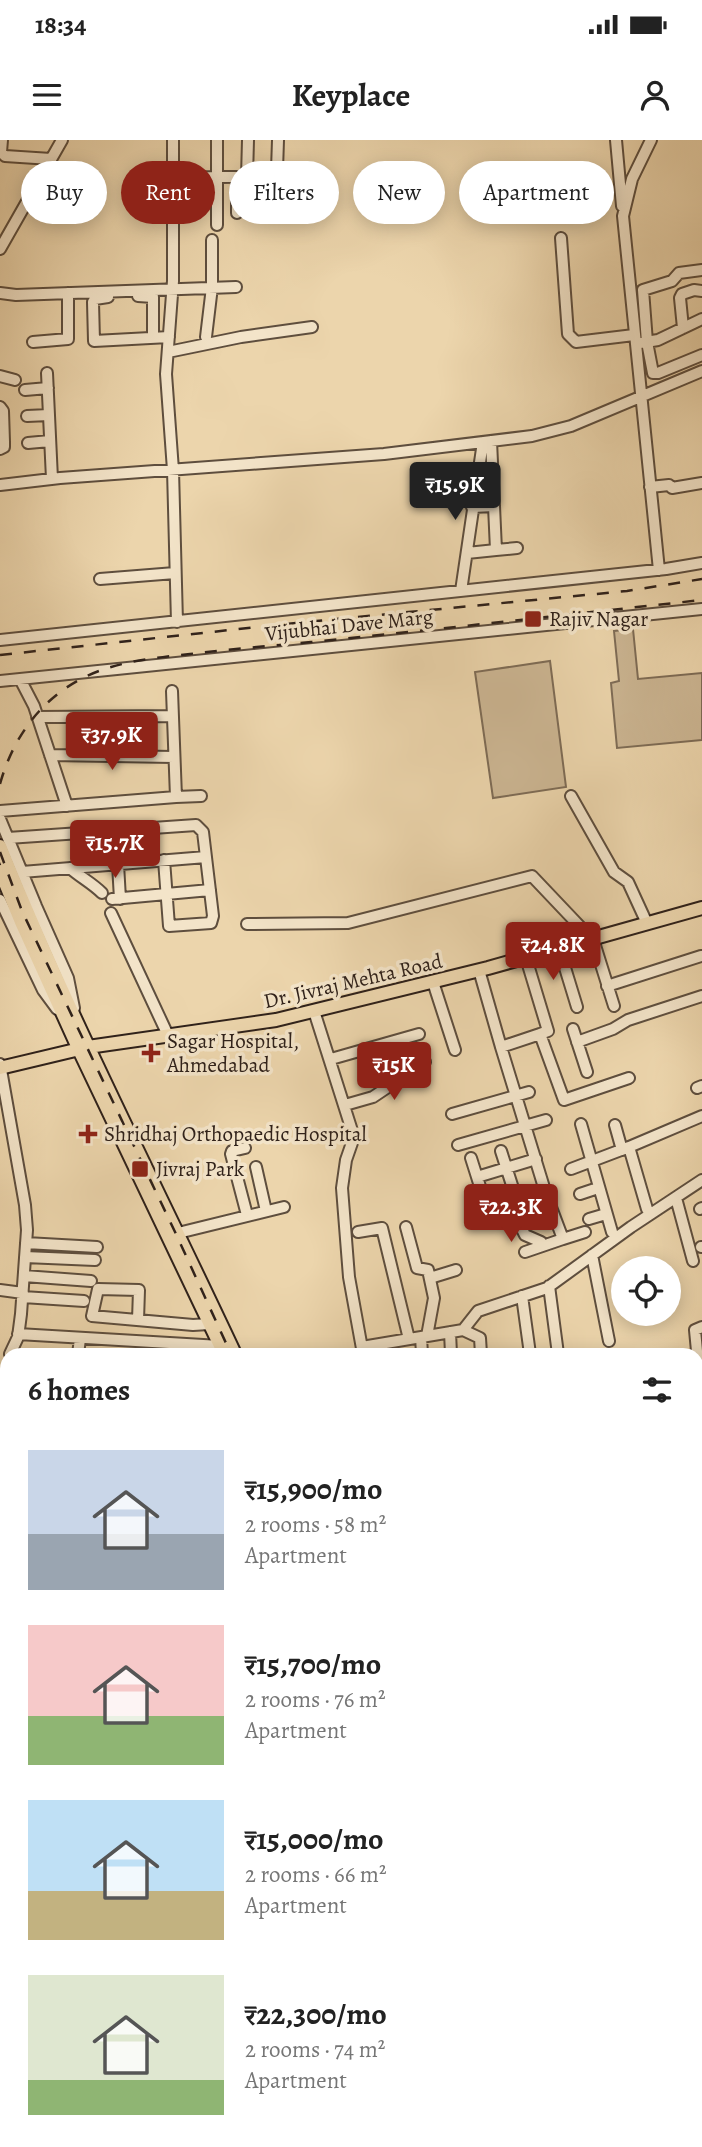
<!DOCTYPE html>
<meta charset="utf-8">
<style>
:root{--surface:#fff;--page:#f2f2f2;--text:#222;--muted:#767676;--accent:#8f2418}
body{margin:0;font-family:Alegreya,serif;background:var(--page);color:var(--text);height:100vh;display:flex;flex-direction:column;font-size:26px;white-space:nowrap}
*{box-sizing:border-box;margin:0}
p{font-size:23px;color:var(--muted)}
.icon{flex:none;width:38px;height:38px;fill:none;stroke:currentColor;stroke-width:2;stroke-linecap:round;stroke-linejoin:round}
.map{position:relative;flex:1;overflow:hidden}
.sheet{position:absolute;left:0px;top:1208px;width:704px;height:800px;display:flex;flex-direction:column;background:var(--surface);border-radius:21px 21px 0 0;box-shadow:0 4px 18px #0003}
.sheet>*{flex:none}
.guide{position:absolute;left:21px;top:21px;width:662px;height:63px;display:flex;gap:14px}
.fabs{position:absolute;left:611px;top:1116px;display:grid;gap:14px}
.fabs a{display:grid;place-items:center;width:70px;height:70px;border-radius:50%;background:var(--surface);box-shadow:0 4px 18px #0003;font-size:35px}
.price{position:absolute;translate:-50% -60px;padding:0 16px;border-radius:7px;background:var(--accent);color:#fff;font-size:23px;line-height:46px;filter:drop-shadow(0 2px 4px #0008)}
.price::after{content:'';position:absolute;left:50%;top:42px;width:21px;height:16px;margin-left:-10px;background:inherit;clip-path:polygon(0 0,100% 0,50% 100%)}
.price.active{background:#222;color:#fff}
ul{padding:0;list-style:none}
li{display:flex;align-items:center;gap:21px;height:175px;padding:0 28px}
li span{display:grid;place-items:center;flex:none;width:196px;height:140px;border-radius:0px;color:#555}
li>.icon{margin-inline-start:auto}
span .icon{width:84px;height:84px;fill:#fffc;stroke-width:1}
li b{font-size:30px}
h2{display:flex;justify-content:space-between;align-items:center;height:84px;padding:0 28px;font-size:30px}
.pill{padding:0 24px;border-radius:32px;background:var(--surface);box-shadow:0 4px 18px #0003;font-size:24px;line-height:63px}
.pill.active{background:var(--accent);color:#fff}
.status{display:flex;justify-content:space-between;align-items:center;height:49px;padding:0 35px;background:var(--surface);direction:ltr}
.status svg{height:19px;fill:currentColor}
header{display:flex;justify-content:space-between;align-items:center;height:91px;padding:0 28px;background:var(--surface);font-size:32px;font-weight:600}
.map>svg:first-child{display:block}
</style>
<div class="status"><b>18:34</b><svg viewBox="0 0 49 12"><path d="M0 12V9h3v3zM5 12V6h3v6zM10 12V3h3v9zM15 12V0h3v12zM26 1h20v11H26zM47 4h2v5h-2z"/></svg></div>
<header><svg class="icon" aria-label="menu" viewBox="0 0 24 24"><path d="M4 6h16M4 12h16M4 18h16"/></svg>Keyplace<svg class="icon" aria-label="person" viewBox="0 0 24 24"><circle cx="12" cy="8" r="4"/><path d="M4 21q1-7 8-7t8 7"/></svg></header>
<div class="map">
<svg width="702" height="2007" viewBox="0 0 702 2007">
<rect width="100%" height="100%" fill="#ecd5ac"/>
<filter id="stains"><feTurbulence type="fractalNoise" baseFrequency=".00286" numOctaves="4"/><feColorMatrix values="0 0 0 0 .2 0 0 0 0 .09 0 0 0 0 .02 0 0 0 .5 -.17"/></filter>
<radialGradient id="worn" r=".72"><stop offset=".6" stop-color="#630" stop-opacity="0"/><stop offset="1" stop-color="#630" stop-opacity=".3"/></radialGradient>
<path fill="#ccb693" stroke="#7e6c56" stroke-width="2" d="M633 489 638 539 702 533V600L617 608 611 543 619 541 614 491Z
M550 521 566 647 493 658 475 532Z"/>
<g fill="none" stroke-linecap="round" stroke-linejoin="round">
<g stroke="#5e4e3e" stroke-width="14">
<path id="minor" d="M2 0 1 12 5 16 51 19
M173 0V141L166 234 173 330 177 482
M217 0V85
M616 0 622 66
M651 0 632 39 623 76 659 430
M247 37 248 0
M174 38 273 36 277 30 278 0
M237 73V37
M561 98 568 194 576 202 634 195
M0 109 62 0
M702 130 679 133 672 141 643 150 647 202 653 233H658L702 215
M0 153 16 155 236 147
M138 156 153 157V198
M108 157 95 159 93 162 94 201 169 197
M683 188 680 158 682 154 694 150 702 151
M206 197 212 147V100
M33 202 68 199V153
M640 203 658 200 702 179
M168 212 241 197 312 187
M47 233 52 339
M0 236 15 240
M25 250 48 248
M0 267 3 271 4 302V307L0 309
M27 276 49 275
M491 301 494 366
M28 303 50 301
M0 345 60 338 384 314 532 296 571 286 702 231
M650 347 669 345 672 348 702 343
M496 410 517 408
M467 413 496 410 494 366 472 367
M100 439 175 433
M461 451 483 302
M0 500 666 429 702 423
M20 539 34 566 67 666
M0 541 702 469
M37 577 173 576
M50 615 174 617
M102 616 103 577
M571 656 614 732 628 742 645 779
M176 657 201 656
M0 671 176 657 172 551
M0 679 36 766 68 838 74 868
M8 698 196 685 203 692 213 776 211 783 169 786 164 720
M118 724 120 759
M70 728C80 737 92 743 102 753
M22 732 206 717
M112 759 210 750
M0 760 43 850 57 869
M111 773 166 891
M247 784 348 783 532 736 587 794
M593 799 614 866
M559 808 577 867
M526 818 548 891 540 894
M479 830 501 907 540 894 564 960 629 938
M433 842 455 910
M607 846 701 816
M314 871 354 997 346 1020 342 1048 349 1137 363 1214
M573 889 587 932
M577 902 613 889 628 880 702 856
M501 907 546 1054 563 1099 525 1112
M331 919 419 894
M0 924 25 1065 27 1090 21 1174 18 1197 10 1214
M697 948 702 946
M345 965 373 957 425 922
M452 974 529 952
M581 984 612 1092
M615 985 622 1010
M458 1005 546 980
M245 1008 232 1011 231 1014 247 1075
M501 1011 519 1067
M471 1018 489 1075 491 1076 548 1057
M256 1027 266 1071
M571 1029 629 1007
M477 1037 536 1019
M580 1054 598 1048
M676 1058 693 1121
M647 1069 629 1007 702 976
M700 1069 702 1068
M517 1079 525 1095 541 1102 542 1106
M589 1079 606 1074
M406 1087 417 1128 428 1130 434 1158 427 1196
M358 1092 382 1088 409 1199
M178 1093 284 1067
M563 1099 585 1092
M26 1103 97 1107
M701 1107H702
M592 1115 609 1201
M25 1117 95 1120
M24 1136 91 1141
M430 1138 456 1130
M549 1146 558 1214
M0 1150 23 1153
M522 1156 530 1214
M23 1157 84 1161
M138 1180 139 1150 98 1149 92 1176 193 1185 209 1184
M463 1190 480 1198 481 1214
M450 1192 451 1214
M18 1194 220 1206
M421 1197 422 1214
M362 1207 463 1190 478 1171 547 1148 631 1087 702 1040
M78 1214 80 1199
M699 1232 695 1190 702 1187
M4 1272 7 1242
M696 1304 702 1303
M0 1385 7 1383
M696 1405H702
M0 1413 7 1411
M0 1441 7 1439
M696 1445 702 1444
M696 1461 702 1460
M0 1487 7 1484
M696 1496 702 1495
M698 1519 701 1544
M698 1551 702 1601
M696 1637H702
M696 1670H702
M696 1692H702
M0 1709 7 1710
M696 1720H701
M696 1740H702
M0 1796 7 1792
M696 1831 697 1839
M0 1844 7 1843
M0 1867 7 1866
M0 1900 7 1890
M0 1954 7 1960
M696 1969 702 1968
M59 2000 70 2007
M200 2000 201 2007
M662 2000 665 2007
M610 2007 624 2000"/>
</g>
<g stroke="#2f211a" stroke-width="16">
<path id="major" d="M0 706C70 879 156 1045 235 1214
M0 731 21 782 79 910 224 1214
M0 928 88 907 276 880 488 828 702 768
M556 2000 559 2007
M566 2000 569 2007"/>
</g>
<use href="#minor" stroke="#f3e4c9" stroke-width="10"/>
<use href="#major" stroke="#ecd5ac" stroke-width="12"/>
<path stroke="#2f211a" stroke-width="2.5" stroke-dasharray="12 12" stroke-linecap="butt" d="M0 515 285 484 627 451 702 439
M0 644C13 597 42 557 87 536 119 521 155 518 190 514 230 509 271 506 311 502 442 489 572 474 702 460
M0 712 22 771 176 1094 231 1214
M560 2000 563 2007"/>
</g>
<g fill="#8f2418" stroke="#f3e4c9" stroke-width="2.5">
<rect x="524" y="470" width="18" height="18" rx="3.5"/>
<path d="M147.5 902.5h7v7h7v7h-7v7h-7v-7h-7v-7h7z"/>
<path d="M84.5 983.5h7v7h7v7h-7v7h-7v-7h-7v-7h7z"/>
<rect x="131" y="1020" width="18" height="18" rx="3.5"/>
</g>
<g text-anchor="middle" stroke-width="7" stroke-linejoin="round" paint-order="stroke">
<g font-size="21" fill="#2f211a" stroke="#f3e4c9" text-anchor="start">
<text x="549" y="486">Rajiv Nagar</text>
<text x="167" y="908">Sagar Hospital,<tspan x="167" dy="24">Ahmedabad</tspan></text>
<text x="104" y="1001">Shridhaj Orthopaedic Hospital</text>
<text x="156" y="1036">Jivraj Park</text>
</g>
<g font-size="21" fill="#2f211a" stroke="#f3e4c9">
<text transform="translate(349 485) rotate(-6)" y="7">Vijubhai Dave Marg</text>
<text transform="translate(353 841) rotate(-13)" y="7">Dr. Jivraj Mehta Road</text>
</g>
</g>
<rect width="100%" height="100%" filter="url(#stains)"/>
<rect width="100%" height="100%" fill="url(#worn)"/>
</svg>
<div class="fabs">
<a><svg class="icon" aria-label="locate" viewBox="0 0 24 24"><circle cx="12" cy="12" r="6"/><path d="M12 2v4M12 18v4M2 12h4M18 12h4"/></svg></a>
</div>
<b class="price active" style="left:455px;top:382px">₹15.9K</b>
<b class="price" style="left:112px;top:632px">₹37.9K</b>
<b class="price" style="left:115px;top:740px">₹15.7K</b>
<b class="price" style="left:553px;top:842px">₹24.8K</b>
<b class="price" style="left:394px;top:962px">₹15K</b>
<b class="price" style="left:511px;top:1104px">₹22.3K</b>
<div class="guide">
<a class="pill">Buy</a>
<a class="pill active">Rent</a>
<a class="pill">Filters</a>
<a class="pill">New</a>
<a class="pill">Apartment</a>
</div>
<section class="sheet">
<h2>6 homes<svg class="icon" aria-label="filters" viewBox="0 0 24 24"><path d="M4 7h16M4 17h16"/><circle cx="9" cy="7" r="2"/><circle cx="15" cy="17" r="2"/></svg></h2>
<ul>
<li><span style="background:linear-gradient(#c9d6e8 60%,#9aa5b1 0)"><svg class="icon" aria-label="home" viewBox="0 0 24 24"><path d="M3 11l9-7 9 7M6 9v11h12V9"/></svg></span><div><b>₹15,900/mo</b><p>2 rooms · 58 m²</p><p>Apartment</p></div></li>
<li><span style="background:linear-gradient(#f6c9c9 65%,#8fb573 0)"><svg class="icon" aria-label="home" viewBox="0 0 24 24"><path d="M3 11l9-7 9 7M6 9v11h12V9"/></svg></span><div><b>₹15,700/mo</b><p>2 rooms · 76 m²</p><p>Apartment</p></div></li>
<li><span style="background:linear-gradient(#bfe0f5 65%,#c2b280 0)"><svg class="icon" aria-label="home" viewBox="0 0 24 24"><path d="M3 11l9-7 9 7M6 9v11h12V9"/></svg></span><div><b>₹15,000/mo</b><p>2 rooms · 66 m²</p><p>Apartment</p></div></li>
<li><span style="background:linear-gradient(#dfe7d0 75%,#8fb573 0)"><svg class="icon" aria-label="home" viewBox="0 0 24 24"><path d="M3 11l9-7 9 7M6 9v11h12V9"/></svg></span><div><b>₹22,300/mo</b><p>2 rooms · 74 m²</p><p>Apartment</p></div></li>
</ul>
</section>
</div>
